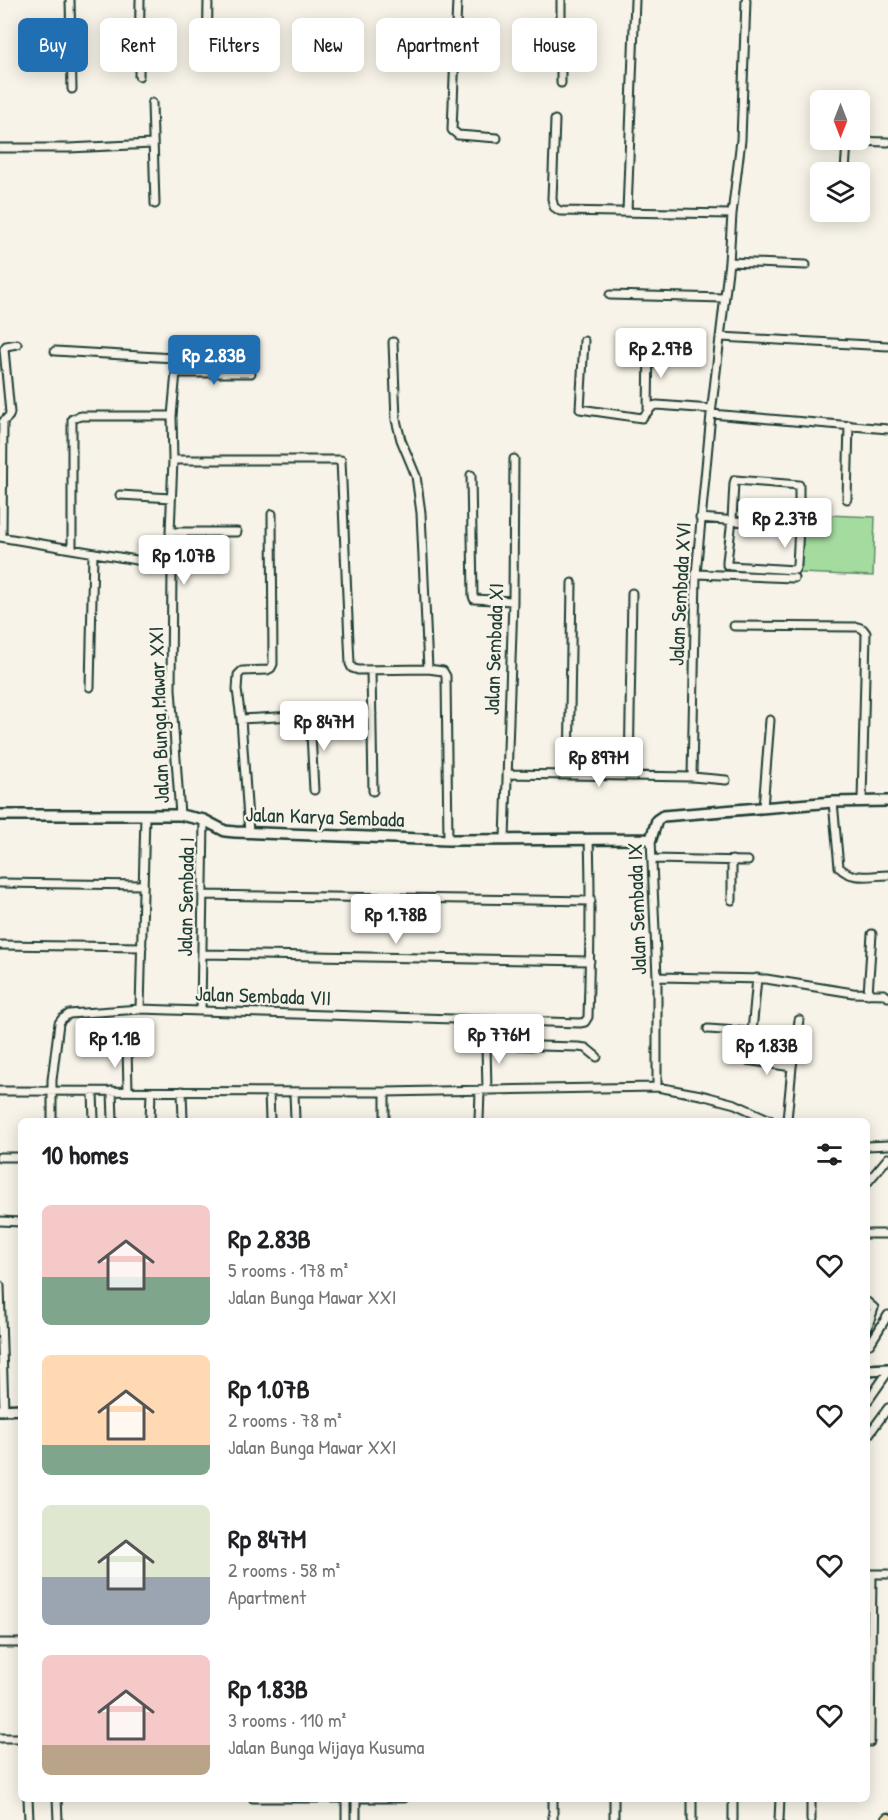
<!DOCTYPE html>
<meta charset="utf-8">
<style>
:root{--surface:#fff;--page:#f2f2f2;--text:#202124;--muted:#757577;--accent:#1f6fb2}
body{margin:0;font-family:"Patrick Hand",sans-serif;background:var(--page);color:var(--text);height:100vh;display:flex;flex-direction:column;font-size:22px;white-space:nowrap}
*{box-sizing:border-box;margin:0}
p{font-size:20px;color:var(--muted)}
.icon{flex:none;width:33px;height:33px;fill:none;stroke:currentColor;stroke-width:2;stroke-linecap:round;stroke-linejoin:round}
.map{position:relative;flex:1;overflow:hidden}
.side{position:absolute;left:18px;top:1118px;width:852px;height:684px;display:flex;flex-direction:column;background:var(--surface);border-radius:9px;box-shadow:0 3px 15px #0003}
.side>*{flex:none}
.guide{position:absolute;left:18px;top:18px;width:852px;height:54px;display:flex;gap:12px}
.needle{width:39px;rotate:180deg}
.tools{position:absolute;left:810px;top:90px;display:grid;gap:12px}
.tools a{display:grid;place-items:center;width:60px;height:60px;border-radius:9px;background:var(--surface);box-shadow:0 3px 15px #0003;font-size:30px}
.price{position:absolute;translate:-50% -51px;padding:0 14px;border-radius:6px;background:#fff;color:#222;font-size:20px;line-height:39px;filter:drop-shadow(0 2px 3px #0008)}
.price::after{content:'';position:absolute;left:50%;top:36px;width:18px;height:14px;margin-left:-9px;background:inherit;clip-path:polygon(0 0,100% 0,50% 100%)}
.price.active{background:var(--accent);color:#fff}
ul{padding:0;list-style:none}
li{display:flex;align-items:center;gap:18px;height:150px;padding:0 24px}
li span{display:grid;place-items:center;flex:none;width:168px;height:120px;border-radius:9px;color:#555}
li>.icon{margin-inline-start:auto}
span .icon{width:72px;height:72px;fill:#fffc;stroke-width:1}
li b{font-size:26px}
h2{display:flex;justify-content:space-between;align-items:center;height:72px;padding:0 24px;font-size:26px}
.chip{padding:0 21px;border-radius:9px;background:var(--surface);box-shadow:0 3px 15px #0003;font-size:21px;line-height:54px}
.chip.active{background:var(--accent);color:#fff}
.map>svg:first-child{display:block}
</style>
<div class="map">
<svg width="888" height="1820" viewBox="0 0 888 1820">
<rect width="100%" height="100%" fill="#f7f3e8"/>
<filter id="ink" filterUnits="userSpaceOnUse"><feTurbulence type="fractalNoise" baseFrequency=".0167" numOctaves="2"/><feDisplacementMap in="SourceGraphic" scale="12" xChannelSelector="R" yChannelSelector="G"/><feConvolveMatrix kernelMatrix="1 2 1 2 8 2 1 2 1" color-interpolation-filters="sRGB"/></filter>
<g filter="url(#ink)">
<path fill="#a4dca0" stroke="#628c6a" stroke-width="1.5" d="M803 514 875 517 873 576 800 573Z"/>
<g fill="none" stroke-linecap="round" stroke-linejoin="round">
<g stroke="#1f3d34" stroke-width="11">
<path id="street" d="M70 0 72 89
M457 0 452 130 458 135 497 138
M561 0V83
M207 62 208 0
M139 76 140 0
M857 100 858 98
M152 103 155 204
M555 120 552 199 554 207 560 211 732 214
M0 148H69L152 144
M845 172 847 141 888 142
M627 212 635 0
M729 262 806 265
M610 295 724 298
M721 337 888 346
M584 341 580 409 642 418 653 406 657 405 711 409
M393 342 396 420 401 440 416 476 421 513 428 669
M55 351 174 358 177 361 172 416 173 460 170 532 172 566 171 689 180 815
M176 373H251
M648 411 649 346
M711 414 888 429
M173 460H341L350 664 352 668 358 670 428 669 443 671 446 676 448 840
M471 475 473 596 474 599 513 601
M120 495 171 498
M847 499 849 425
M700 518 799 526 797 565 795 570 730 566 727 565V561L732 520 734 483 735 480 799 485V526
M170 532H237
M0 537 172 566
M2 537 3 422 9 416 10 413 4 349 6 346 17 344
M72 548V419L81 416H172
M696 574 794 578
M734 626 858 627 863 629 866 633 862 801
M371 670 373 791
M90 687 93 553
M310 715 314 790
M241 719 310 715 372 714
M507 774 692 777 726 780
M569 775 572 583
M629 776 632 593
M692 777 696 574 711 414 729 262 732 214 741 140 746 0
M833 802 839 867C852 881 871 875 888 875
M763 808 770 720
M249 833 241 719 237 690 238 675 242 671 267 670 271 668 273 664 272 514
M505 839 513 601 514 459
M651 839 657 977V1087
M652 859 748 861
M732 860V900
M0 883 143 885
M203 895 591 901
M0 945 142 947
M202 954 590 961
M657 977 766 979 853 993 884 994 888 997
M868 994 872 934
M140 1009 145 815
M201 1011 204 820
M708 1029 752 1032 757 978
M467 1044 578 1047 586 1048 597 1057
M486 1045 487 1091
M127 1047 128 1091
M746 1060 792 1067
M0 1091 385 1092 657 1087 701 1095 735 1104 770 1120
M112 1091 113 1120
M182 1091 183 1120
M93 1092 94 1120
M269 1092 270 1120
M294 1092 295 1120
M385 1092V1120
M52 1120V1080L59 1023 62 1019 69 1014 140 1009 580 1023 585 1022 588 1017C590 957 591 899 589 839
M150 1120 151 1092
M479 1120 480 1091
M787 1120 792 1067 799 1020
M867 1146 888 1145
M0 1157H21
M867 1183 888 1158
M0 1221 21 1222
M867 1234H888
M0 1286 4 1410
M867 1302 874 1308 867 1329
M870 1344 888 1315
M867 1402 888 1372
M867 1437 888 1408
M870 1574H888
M0 1643H21
M0 1738H21
M870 1742 872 1574
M28 1798 29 1820
M57 1798 58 1820
M253 1798H291
M295 1798H404
M356 1798V1820
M553 1798V1820
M614 1798V1820
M733 1798V1820
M346 1820V1798
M692 1820V1798
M779 1820 780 1798
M811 1820V1798"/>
</g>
<g stroke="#1f3d34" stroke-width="14">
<path id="secondary" d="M0 815H180L204 820 225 831 235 832 448 840 651 839 657 820 663 816 833 802 888 801
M867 1370 888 1369
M0 1410 21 1409"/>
</g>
<g stroke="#1f3d34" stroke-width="15">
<path id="primary" d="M887 1820 888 1819"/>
</g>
<use href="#street" stroke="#f7f3e8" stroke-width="7"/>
<use href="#secondary" stroke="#f7f3e8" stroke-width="9"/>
<use href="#primary" stroke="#f8deab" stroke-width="10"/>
</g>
</g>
<g text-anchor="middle" stroke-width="4.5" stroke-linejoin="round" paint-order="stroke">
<g font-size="21" fill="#1f3d34" stroke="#f7f3e8">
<text transform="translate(680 594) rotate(-87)" y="7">Jalan Sembada XVI</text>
<text transform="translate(494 649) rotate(-88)" y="7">Jalan Sembada XI</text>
<text transform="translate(159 715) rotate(-92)" y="7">Jalan Bunga Mawar XXI</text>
<text transform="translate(325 817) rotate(2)" y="7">Jalan Karya Sembada</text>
<text transform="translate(186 897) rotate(-89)" y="7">Jalan Sembada I</text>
<text transform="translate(637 909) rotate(-92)" y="7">Jalan Sembada IX</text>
<text transform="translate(263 996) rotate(2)" y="7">Jalan Sembada VII</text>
</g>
</g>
</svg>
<div class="tools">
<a><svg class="needle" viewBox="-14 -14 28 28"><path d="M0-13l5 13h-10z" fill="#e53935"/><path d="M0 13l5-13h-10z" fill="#757577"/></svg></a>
<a><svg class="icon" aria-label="layers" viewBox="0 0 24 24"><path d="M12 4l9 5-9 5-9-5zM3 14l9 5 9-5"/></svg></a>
</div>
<b class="price" style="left:661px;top:379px">Rp 2.97B</b>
<b class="price active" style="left:214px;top:386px">Rp 2.83B</b>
<b class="price" style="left:785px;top:549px">Rp 2.37B</b>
<b class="price" style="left:184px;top:586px">Rp 1.07B</b>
<b class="price" style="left:324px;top:752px">Rp 847M</b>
<b class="price" style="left:599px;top:788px">Rp 897M</b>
<b class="price" style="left:396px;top:945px">Rp 1.78B</b>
<b class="price" style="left:499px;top:1065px">Rp 776M</b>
<b class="price" style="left:115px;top:1069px">Rp 1.1B</b>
<b class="price" style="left:767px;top:1076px">Rp 1.83B</b>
<div class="guide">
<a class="chip active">Buy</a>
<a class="chip">Rent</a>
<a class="chip">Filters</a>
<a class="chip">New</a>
<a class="chip">Apartment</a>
<a class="chip">House</a>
</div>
<section class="side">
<h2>10 homes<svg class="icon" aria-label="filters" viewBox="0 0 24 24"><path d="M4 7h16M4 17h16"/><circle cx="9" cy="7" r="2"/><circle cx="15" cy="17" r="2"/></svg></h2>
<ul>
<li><span style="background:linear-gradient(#f6c9c9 60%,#7fa58c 0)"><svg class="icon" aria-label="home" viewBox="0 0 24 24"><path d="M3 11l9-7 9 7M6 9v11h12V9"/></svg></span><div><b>Rp 2.83B</b><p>5 rooms · 178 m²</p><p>Jalan Bunga Mawar XXI</p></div><svg class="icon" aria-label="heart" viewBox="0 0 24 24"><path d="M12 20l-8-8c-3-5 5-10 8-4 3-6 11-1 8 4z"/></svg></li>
<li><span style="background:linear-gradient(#ffd9b3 75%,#7fa58c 0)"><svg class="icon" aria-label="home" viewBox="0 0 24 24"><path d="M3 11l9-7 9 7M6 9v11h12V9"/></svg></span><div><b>Rp 1.07B</b><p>2 rooms · 78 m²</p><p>Jalan Bunga Mawar XXI</p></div><svg class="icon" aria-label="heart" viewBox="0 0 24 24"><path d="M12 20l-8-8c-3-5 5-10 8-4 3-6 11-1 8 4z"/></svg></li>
<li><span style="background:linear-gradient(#dfe7d0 60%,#9aa5b1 0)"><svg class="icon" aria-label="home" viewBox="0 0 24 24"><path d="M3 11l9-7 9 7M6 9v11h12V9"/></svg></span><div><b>Rp 847M</b><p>2 rooms · 58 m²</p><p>Apartment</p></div><svg class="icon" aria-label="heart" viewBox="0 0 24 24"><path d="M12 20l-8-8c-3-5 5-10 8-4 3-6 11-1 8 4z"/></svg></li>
<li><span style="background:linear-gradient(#f6c9c9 75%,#b9a48a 0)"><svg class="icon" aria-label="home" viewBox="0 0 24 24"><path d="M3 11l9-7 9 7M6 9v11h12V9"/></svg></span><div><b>Rp 1.83B</b><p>3 rooms · 110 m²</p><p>Jalan Bunga Wijaya Kusuma</p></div><svg class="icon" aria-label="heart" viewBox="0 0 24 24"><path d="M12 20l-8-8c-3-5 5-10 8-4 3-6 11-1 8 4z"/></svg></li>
</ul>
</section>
</div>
